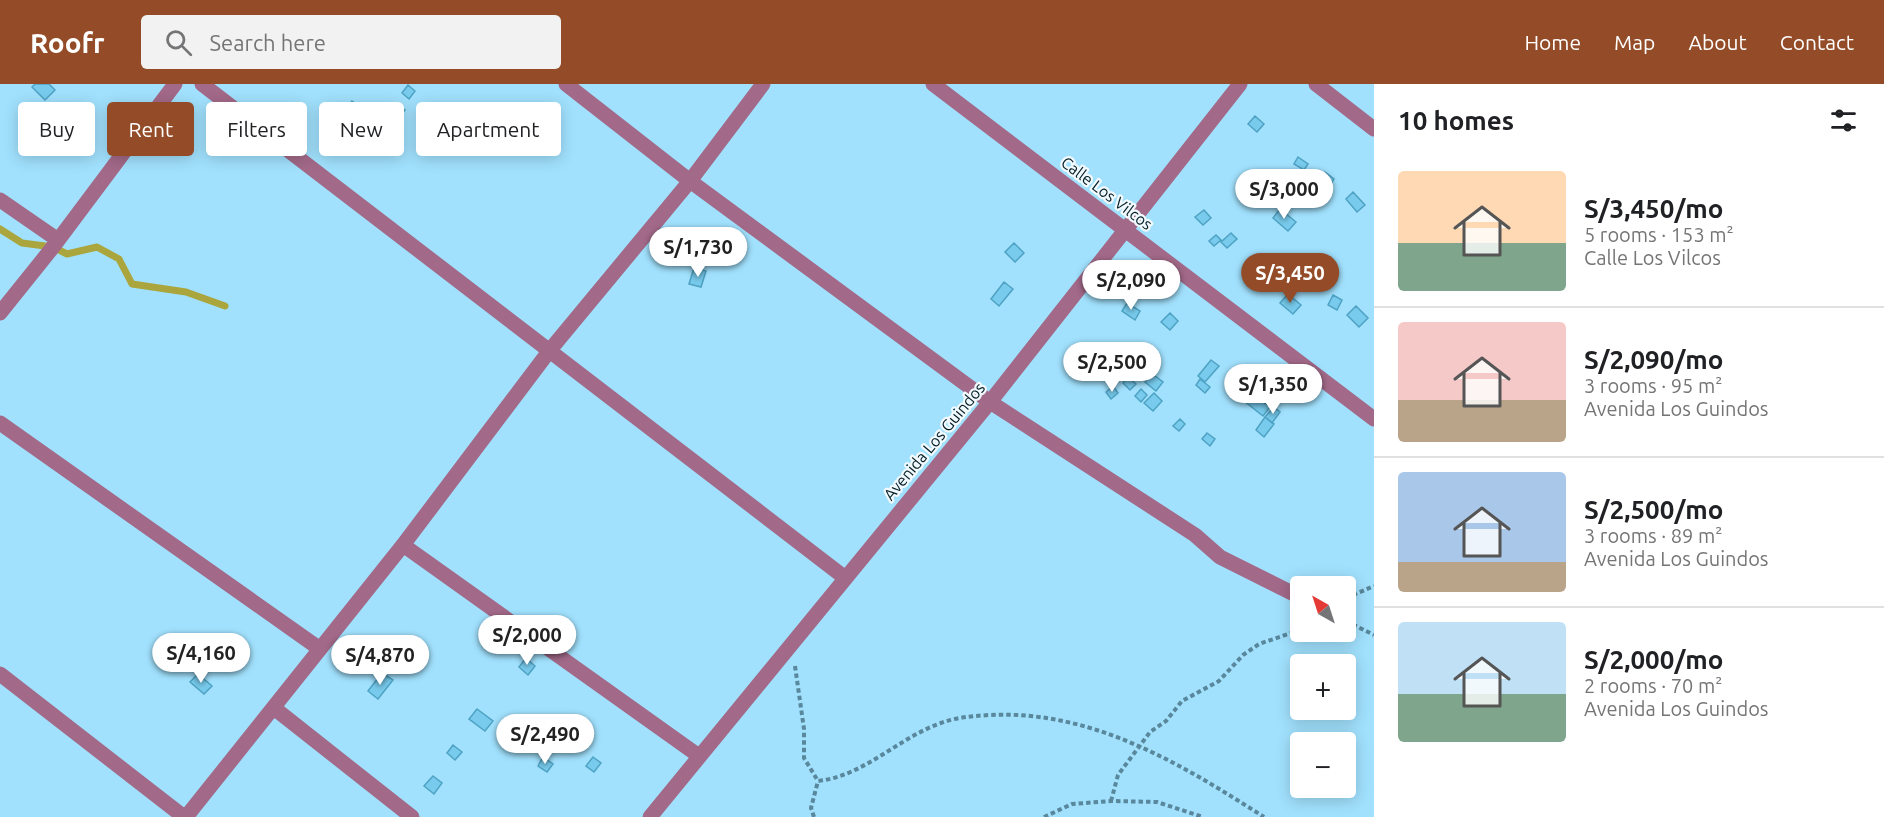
<!DOCTYPE html>
<meta charset="utf-8">
<style>
:root{--surface:#fff;--page:#f2f2f2;--text:#202124;--muted:#757577;--line:#e0e0e0;--accent:#934c27}
body{margin:0;font-family:Ubuntu,sans-serif;background:var(--page);color:var(--text);height:100vh;display:flex;flex-direction:column;font-size:22px;white-space:nowrap}
*{box-sizing:border-box;margin:0}
p{font-size:20px;color:var(--muted)}
.icon{flex:none;width:33px;height:33px;fill:none;stroke:currentColor;stroke-width:2;stroke-linecap:round;stroke-linejoin:round}
.map{position:relative;flex:1;overflow:hidden}
.details{display:flex;flex-direction:column;background:var(--surface);width:510px}
.details>*{flex:none}
.top-card{position:absolute;left:18px;top:18px;width:570px;height:54px;display:flex;gap:12px}
.needle{width:39px;rotate:321deg}
.tools{position:absolute;left:1290px;top:492px;display:grid;gap:12px}
.tools a{display:grid;place-items:center;width:66px;height:66px;border-radius:6px;background:var(--surface);box-shadow:0 3px 15px #0003;font-size:30px}
.price{position:absolute;translate:-50% -51px;padding:0 14px;border-radius:21px;background:#fff;color:#222;font-size:20px;line-height:39px;filter:drop-shadow(0 2px 3px #0008)}
.price::after{content:'';position:absolute;left:50%;top:36px;width:18px;height:14px;margin-left:-9px;background:inherit;clip-path:polygon(0 0,100% 0,50% 100%)}
.price.active{background:var(--accent);color:#fff}
ul{padding:0;list-style:none}
li{display:flex;align-items:center;gap:18px;height:150px;padding:0 24px}
li+li{border-top:2px solid var(--line)}
li span{display:grid;place-items:center;flex:none;width:168px;height:120px;border-radius:6px;color:#555}
li>.icon{margin-inline-start:auto}
span .icon{width:72px;height:72px;fill:#fffc;stroke-width:1}
li b{font-size:26px}
h2{display:flex;justify-content:space-between;align-items:center;height:72px;padding:0 24px;font-size:26px}
.pill{padding:0 21px;border-radius:6px;background:var(--surface);box-shadow:0 3px 15px #0003;font-size:21px;line-height:54px}
.pill.active{background:var(--accent);color:#fff}
header{display:flex;align-items:center;gap:36px;box-sizing:border-box;height:84px;padding:0 30px;background:var(--accent);color:#fff}
header strong{font-size:28px}
nav{display:flex;gap:33px;margin-inline-start:auto;font-size:21px}
.search{width:420px;height:54px;background:var(--page);display:flex;align-items:center;gap:15px;box-sizing:border-box;padding:0 21px;border-radius:6px;color:var(--muted);font-size:22px}
main{display:flex;flex:1;min-height:0}
.map>svg:first-child{display:block}
</style>
<header>
<strong>Roofr</strong>
<div class="search"><svg class="icon" aria-label="search" viewBox="0 0 24 24"><circle cx="10" cy="10" r="6"/><path d="M15 15l6 6"/></svg>Search here</div>
<nav><a>Home</a><a>Map</a><a>About</a><a>Contact</a></nav>
</header>
<main>
<div class="map">
<svg width="1374" height="733" viewBox="0 0 1374 733">
<rect width="100%" height="100%" fill="#a1e1fd"/>
<g fill="none" stroke-linecap="round" stroke-linejoin="round">
<path stroke="#aba53d" stroke-width="7" d="M0 145 22 159 53 163 67 170 97 163 119 175 132 200 186 208 225 222"/>
</g>
<path fill="#78cbed" stroke="#4ea2c3" stroke-width="1.5" d="M35 0H49L55 6 45 16 32 3Z
M408 1 415 7 409 15 402 9Z
M352 17 372 33 363 45 343 28Z
M397 19 405 26 399 33 391 26Z
M1255 32 1264 40 1257 48 1248 40Z
M76 49 83 53 77 63 70 59Z
M1298 73 1308 80 1304 86 1294 80Z
M1325 88 1334 95 1329 103 1320 96Z
M1353 108 1365 121 1357 128 1346 115Z
M1280 125 1296 138 1288 147 1273 134Z
M1204 126 1211 134 1203 141 1195 133Z
M1231 149 1237 155 1227 164 1221 158Z
M1216 151 1221 156 1214 162 1209 157Z
M1014 159 1024 169 1015 178 1005 168Z
M694 184 706 187 701 203 689 200Z
M1004 198 1013 205 999 222 991 215Z
M1288 210 1301 221 1293 230 1280 219Z
M1333 211 1342 216 1337 226 1328 221Z
M1127 219 1140 227 1135 236 1122 227Z
M1356 222 1368 234 1359 243 1347 231Z
M1170 229 1178 237 1170 246 1161 238Z
M1094 273 1101 279 1094 288 1087 282Z
M1211 276 1219 282 1205 298 1198 292Z
M1254 287 1262 293 1254 303 1246 297Z
M1151 289 1163 298 1156 307 1145 298Z
M1128 293 1136 300 1130 306 1123 299Z
M1200 295 1210 303 1205 309 1196 301Z
M1113 302 1118 309 1111 315 1106 308Z
M1141 305 1147 311 1141 318 1135 312Z
M1246 305 1270 323 1263 332 1239 313Z
M1154 309 1162 317 1153 327 1144 319Z
M1274 323 1280 328 1272 339 1265 333Z
M1265 333 1274 340 1264 353 1256 346Z
M1180 335 1185 340 1179 347 1173 342Z
M1207 349 1215 355 1210 362 1202 355Z
M526 574 535 582 528 591 519 583Z
M382 589 393 596 378 615 368 607Z
M198 590 212 602 204 610 190 598Z
M477 625 493 637 485 647 469 635Z
M453 661 462 668 455 676 447 669Z
M543 673 553 680 547 688 538 682Z
M593 673 601 679 594 688 586 682Z
M433 692 442 699 434 710 424 702Z"/>
<g fill="none" stroke-linecap="round" stroke-linejoin="round">
<path stroke="#59879b" stroke-width="4" stroke-dasharray="4.5 3" stroke-linecap="butt" d="M1346 514 1374 502
M1346 537 1374 551
M795 582 804 645V674L818 697C864 692 898 654 941 639 957 633 973 632 990 631 1093 626 1181 680 1264 733
M1111 717 1118 691 1150 648 1166 637 1182 617 1219 597 1243 571 1259 560 1300 546
M814 733 811 724 818 697
M1044 733 1072 720 1111 717 1157 718 1203 733"/>
<path stroke="#a26988" stroke-width="15" d="M202 0 844 493
M566 0 690 97 990 318 1195 451 1220 473 1300 513
M933 0 1374 335
M1316 0 1374 45
M0 116 58 156
M0 229 53 163 175 0
M0 339 320 565
M403 461 699 672
M0 590 184 733
M274 624 412 733
M186 733 403 461 550 266 690 97 763 0
M650 733 990 318 1240 0"/>
</g>
<g text-anchor="middle" stroke-width="4.5" stroke-linejoin="round" paint-order="stroke">
<g font-size="16" fill="#031d27" stroke="#f1f9fc">
<text transform="translate(1107 109) rotate(37)" y="6">Calle Los Vilcos</text>
<text transform="translate(934 357) rotate(-50)" y="6">Avenida Los Guindos</text>
</g>
</g>
</svg>
<div class="tools">
<a><svg class="needle" viewBox="-14 -14 28 28"><path d="M0-13l5 13h-10z" fill="#e53935"/><path d="M0 13l5-13h-10z" fill="#757577"/></svg></a>
<a>+</a>
<a>−</a>
</div>
<b class="price" style="left:1284px;top:136px">S/3,000</b>
<b class="price" style="left:698px;top:194px">S/1,730</b>
<b class="price active" style="left:1290px;top:220px">S/3,450</b>
<b class="price" style="left:1131px;top:227px">S/2,090</b>
<b class="price" style="left:1112px;top:309px">S/2,500</b>
<b class="price" style="left:1273px;top:331px">S/1,350</b>
<b class="price" style="left:527px;top:582px">S/2,000</b>
<b class="price" style="left:201px;top:600px">S/4,160</b>
<b class="price" style="left:380px;top:602px">S/4,870</b>
<b class="price" style="left:545px;top:681px">S/2,490</b>
<div class="top-card">
<a class="pill">Buy</a>
<a class="pill active">Rent</a>
<a class="pill">Filters</a>
<a class="pill">New</a>
<a class="pill">Apartment</a>
</div>
</div>
<section class="details">
<h2>10 homes<svg class="icon" aria-label="filters" viewBox="0 0 24 24"><path d="M4 7h16M4 17h16"/><circle cx="9" cy="7" r="2"/><circle cx="15" cy="17" r="2"/></svg></h2>
<ul>
<li><span style="background:linear-gradient(#ffd9b3 60%,#7fa58c 0)"><svg class="icon" aria-label="home" viewBox="0 0 24 24"><path d="M3 11l9-7 9 7M6 9v11h12V9"/></svg></span><div><b>S/3,450/mo</b><p>5 rooms · 153 m²</p><p>Calle Los Vilcos</p></div></li>
<li><span style="background:linear-gradient(#f6c9c9 65%,#b9a48a 0)"><svg class="icon" aria-label="home" viewBox="0 0 24 24"><path d="M3 11l9-7 9 7M6 9v11h12V9"/></svg></span><div><b>S/2,090/mo</b><p>3 rooms · 95 m²</p><p>Avenida Los Guindos</p></div></li>
<li><span style="background:linear-gradient(#a9c7e8 75%,#b9a48a 0)"><svg class="icon" aria-label="home" viewBox="0 0 24 24"><path d="M3 11l9-7 9 7M6 9v11h12V9"/></svg></span><div><b>S/2,500/mo</b><p>3 rooms · 89 m²</p><p>Avenida Los Guindos</p></div></li>
<li><span style="background:linear-gradient(#bfe0f5 60%,#7fa58c 0)"><svg class="icon" aria-label="home" viewBox="0 0 24 24"><path d="M3 11l9-7 9 7M6 9v11h12V9"/></svg></span><div><b>S/2,000/mo</b><p>2 rooms · 70 m²</p><p>Avenida Los Guindos</p></div></li>
</ul>
</section>
</main>
